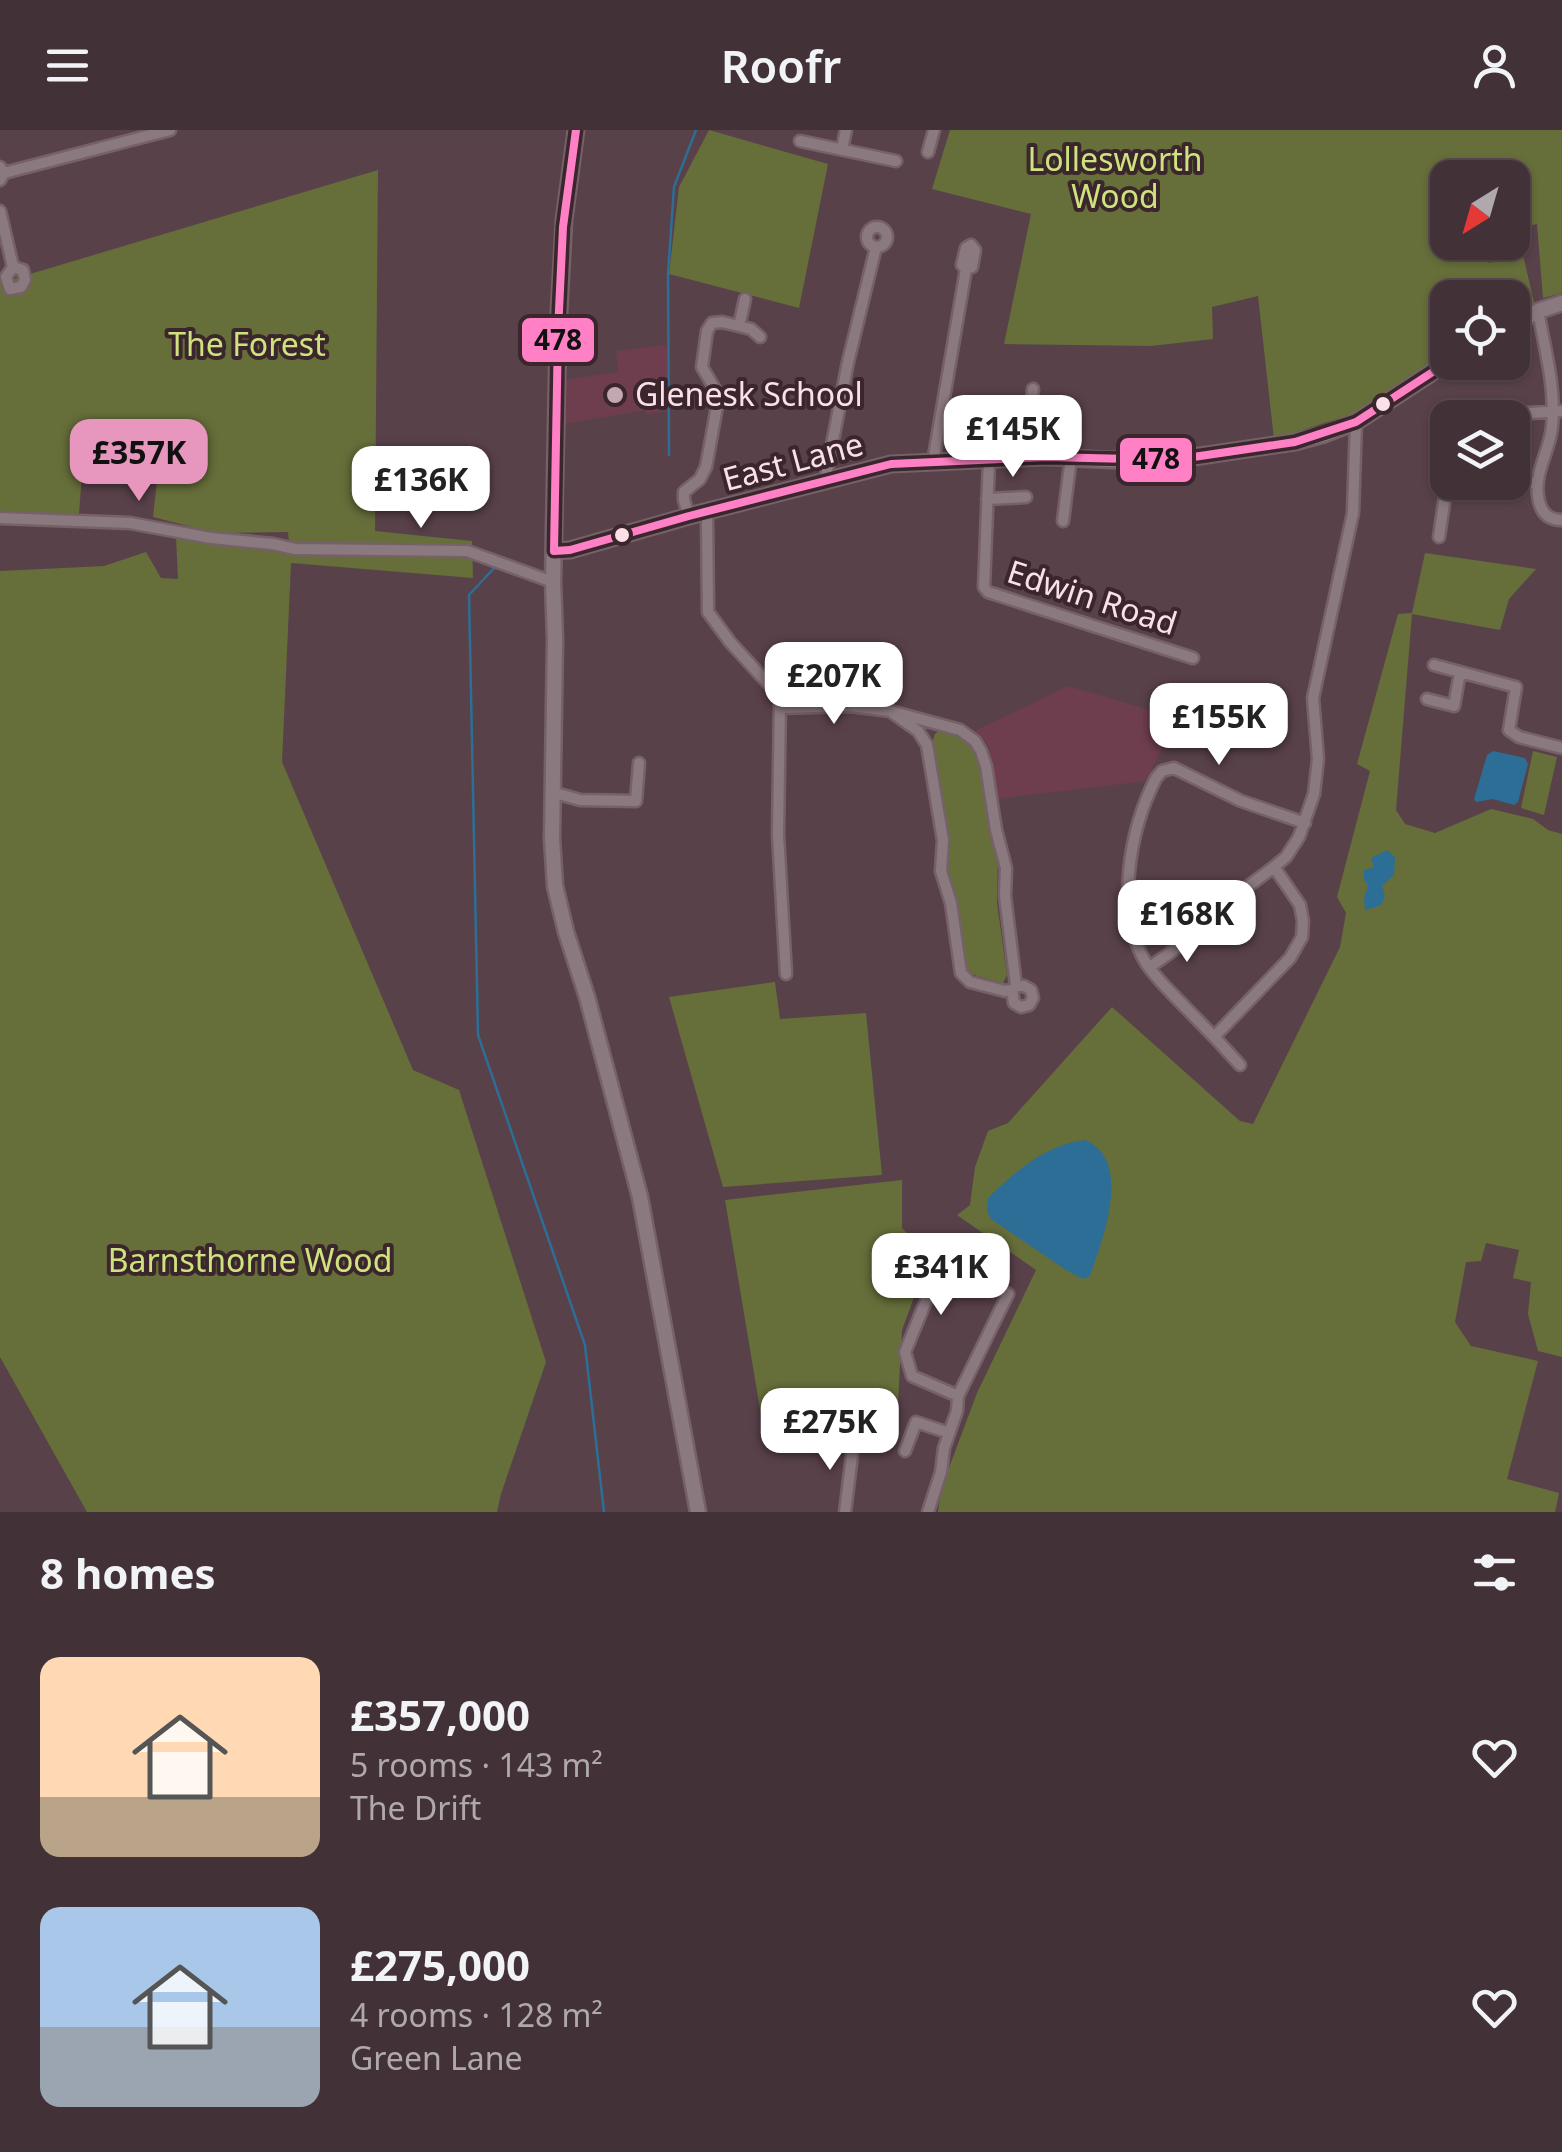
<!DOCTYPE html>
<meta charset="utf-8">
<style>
:root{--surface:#433138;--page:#4a3940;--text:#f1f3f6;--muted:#afa9ae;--line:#5b4c53;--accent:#e797bd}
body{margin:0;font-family:"Noto Sans",sans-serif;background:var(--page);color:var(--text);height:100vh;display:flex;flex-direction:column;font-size:38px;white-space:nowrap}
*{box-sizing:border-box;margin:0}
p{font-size:32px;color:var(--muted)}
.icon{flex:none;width:55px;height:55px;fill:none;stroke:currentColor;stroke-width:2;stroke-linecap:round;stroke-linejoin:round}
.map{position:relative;height:1382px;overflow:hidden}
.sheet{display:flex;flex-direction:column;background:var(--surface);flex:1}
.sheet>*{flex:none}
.needle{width:65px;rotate:217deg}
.tools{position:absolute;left:1430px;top:30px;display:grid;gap:20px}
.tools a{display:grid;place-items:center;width:100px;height:100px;border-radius:20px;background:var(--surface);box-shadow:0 2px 8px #0004,0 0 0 2px var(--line);font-size:50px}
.price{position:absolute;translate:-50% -85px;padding:0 22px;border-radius:20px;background:#fff;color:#222;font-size:32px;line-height:65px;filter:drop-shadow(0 2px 5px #0008)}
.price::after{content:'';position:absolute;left:50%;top:60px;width:30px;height:22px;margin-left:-15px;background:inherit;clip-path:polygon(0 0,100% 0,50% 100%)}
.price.active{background:var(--accent);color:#111}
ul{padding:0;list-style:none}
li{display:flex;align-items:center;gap:30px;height:250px;padding:0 40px}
li span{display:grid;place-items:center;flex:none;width:280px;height:200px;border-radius:20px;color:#555}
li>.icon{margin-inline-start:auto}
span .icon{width:120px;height:120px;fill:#fffc;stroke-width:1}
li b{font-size:42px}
h2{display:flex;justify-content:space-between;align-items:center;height:120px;padding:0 40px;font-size:42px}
header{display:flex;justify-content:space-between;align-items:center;height:130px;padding:0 40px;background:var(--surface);font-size:45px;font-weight:600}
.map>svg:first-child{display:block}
</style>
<header><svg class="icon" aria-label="menu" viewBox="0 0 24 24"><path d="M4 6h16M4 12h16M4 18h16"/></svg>Roofr<svg class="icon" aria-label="person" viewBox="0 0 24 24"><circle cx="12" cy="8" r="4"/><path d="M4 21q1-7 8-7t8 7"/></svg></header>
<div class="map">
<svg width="1562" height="1382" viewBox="0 0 1562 1382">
<rect width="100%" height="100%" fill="#59414a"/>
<path fill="#6e3e4e" d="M667 215V280L647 284 645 280 563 294 564 250 618 242 616 221Z
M1068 556 1177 588 1146 651 996 669 989 617 975 601Z"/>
<path fill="#666e3a" d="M709 0 828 34 799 178 669 144 679 57Z
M950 0H1562V163L1543 168 1537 94 1513 99 1512 48H1448V112L1482 113 1489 133 1523 125 1534 172 1513 186 1512 168H1448L1447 226 1353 284 1274 309 1258 166 1212 177 1213 209 1151 216 1004 214 1031 84 932 59Z
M378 40 375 401 472 411 473 448 291 433 282 632 413 940 459 960 546 1232 501 1364 497 1382H87L0 1227V441L104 436 146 422 161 448 178 449 176 407 290 424 288 402 215 403 153 387 161 315 83 330 79 384 0 382V153Z
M1425 423 1536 439 1509 469 1500 500 1412 484 1396 680 1405 694 1435 703 1491 679 1533 689 1548 700 1562 704V1227L1538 1221 1528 1184 1531 1152 1513 1148 1519 1120 1486 1113 1481 1131 1466 1132 1455 1192 1471 1216 1538 1231 1507 1349 1559 1363 1555 1382H938L941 1359 977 1263 1036 1140 957 1085 970 1075 975 1037 988 1001 1008 993 1112 877 1240 991 1253 994 1340 817 1346 783 1337 767 1370 641 1357 634 1398 484 1412 483Z
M942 598 960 604 972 614 980 630 989 702 998 729 997 773 1007 845 1003 853 974 845 965 839 946 750 931 617 935 604Z
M1533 621 1557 627 1544 685 1521 678Z
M775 852 780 889 866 883 882 1045 723 1057 669 867Z
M902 1050V1098L929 1126 902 1200 896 1308 762 1291 725 1070Z"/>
<path fill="#2c6e96" d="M1493 621 1525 628 1528 634 1518 672 1514 675 1493 669 1476 672 1474 669 1487 625Z
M1387 720 1395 727 1394 745 1382 756 1385 766 1381 775 1365 780 1364 769 1368 755 1364 750V740L1374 737 1371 728Z
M1085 1010C1134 1031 1102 1110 1090 1146L1083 1149 1066 1140 991 1089 987 1081 988 1068C1015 1042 1046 1014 1085 1010Z"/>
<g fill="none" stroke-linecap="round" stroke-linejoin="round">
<path stroke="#2c6e96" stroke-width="2.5" d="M669 325 668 144 674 57 696 0
M495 437 469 465 478 905 585 1215 604 1382"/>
<g stroke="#766169" stroke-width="15">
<path id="street" d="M800 11 896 31
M842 19 846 0
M928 22 934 0
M0 37 4 43 0 50
M4 43 170 0
M0 81 13 137 6 147 10 159 21 157 25 150 23 140 13 137
M867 107a10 10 0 1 1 20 0a10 10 0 1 1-20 0Z
M971 115 975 120 972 137 966 139 962 135 966 118Z
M1538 181C1545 219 1556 259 1552 297 1550 320 1534 343 1538 366 1540 381 1547 390 1562 390
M739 196 751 199 760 207
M1482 286 1562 281
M1445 312 1448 335
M1026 328 1033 259
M989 330 984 457 988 462 1193 528
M933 332 966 139
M825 351 848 232 876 117
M1502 352 1537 353
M987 369 1026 367
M707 383 708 482 730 512 775 561 780 570 778 705 786 844
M689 386 684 370V362L700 349 706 337 718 271 715 259 702 237 707 201 712 193 722 192 739 196 745 169
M0 388 130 393 211 408 273 414 295 419 467 421 553 452
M1063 391 1071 327
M1439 407 1448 346
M1434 535 1516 557 1509 600 1519 607 1562 618
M1427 569 1454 576 1460 542
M781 578 850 576 890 581
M890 581 960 600 975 611 981 621 986 636 996 700 1006 738 1005 766 1016 856 1012 860 1005 861 970 852 961 843 951 773 941 741 943 710 927 615 918 601Z
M552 662 580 670 636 671 639 633
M1227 772 1274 737
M1150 837 1202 800
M1012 860 1014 873 1021 877 1029 875 1033 868 1031 860 1024 856H1016
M1214 907 1290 828 1302 807 1303 791 1300 775 1274 737 1286 727 1299 707 1314 664 1318 629 1313 568 1353 383 1356 292
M1240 935C1223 916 1205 897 1187 879 1173 864 1157 850 1146 833 1114 781 1130 699 1156 648L1162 641 1174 638 1241 671 1305 693
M905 1321 916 1292 949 1303
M845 1382 854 1309
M928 1382 941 1342 944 1318 957 1281 958 1266 1008 1164 951 1126 935 1149 905 1222 912 1246 958 1266"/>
</g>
<g stroke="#766169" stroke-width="19">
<path id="secondary" d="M576 0 564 90 558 201 553 452 555 509 552 709 555 756 566 802 587 867 640 1067 698 1382
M1512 196 1538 181 1562 173
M554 421 570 420 689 386 891 334 1046 327 1111 330H1173L1295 312 1325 304 1356 292 1448 232"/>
</g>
<use href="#street" stroke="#8b7980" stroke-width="10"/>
<use href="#secondary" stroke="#8b7980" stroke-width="14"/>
<g stroke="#3a262c" stroke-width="15">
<path id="bus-1" d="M554 421 570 420 689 386 891 334 1046 327 1173 330 1295 312 1356 292 1448 232
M554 421 558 201 563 97 576 0"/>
</g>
<use href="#bus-1" stroke="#ff80c5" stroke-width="8"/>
</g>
<circle fill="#c3a8b1" stroke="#3a262c" stroke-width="4" cx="615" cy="265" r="10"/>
<g fill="#fce0e8" stroke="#3a262c" stroke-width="4">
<circle cx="1383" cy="274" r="9"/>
<circle cx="622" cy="405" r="9"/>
</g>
<g text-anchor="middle" stroke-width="8" stroke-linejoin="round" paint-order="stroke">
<g font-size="32" fill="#cee37e" stroke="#3a262c">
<text x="1115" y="41">Lollesworth<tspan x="1115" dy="37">Wood</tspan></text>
<text x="247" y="226">The Forest</text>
<text x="250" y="1142">Barnsthorne Wood</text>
</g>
<g font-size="32" fill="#fce0e8" stroke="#3a262c" text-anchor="start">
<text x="635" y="276">Glenesk School</text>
</g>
<g font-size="32" fill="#fce0e8" stroke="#3a262c">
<text transform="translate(793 332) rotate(-15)" y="11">East Lane</text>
<text transform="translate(1092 468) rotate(18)" y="11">Edwin Road</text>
</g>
</g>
<g stroke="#3a262c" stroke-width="4">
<rect x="520" y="186" width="76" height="48" rx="10" fill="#ff80c5"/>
<rect x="1118" y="306" width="76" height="48" rx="10" fill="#ff80c5"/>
</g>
<g font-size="28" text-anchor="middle" font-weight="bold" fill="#111">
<text x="558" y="220">478</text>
<text x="1156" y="339">478</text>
</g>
</svg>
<div class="tools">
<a><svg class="needle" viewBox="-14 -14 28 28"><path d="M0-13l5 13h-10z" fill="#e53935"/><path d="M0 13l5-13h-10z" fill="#afa9ae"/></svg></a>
<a><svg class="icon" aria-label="locate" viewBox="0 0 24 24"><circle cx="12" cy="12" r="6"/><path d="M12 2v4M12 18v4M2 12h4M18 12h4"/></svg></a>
<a><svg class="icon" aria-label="layers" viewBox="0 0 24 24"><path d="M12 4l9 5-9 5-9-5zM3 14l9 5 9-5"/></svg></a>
</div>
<b class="price" style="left:1013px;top:350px">£145K</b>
<b class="price active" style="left:139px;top:374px">£357K</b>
<b class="price" style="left:421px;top:401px">£136K</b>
<b class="price" style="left:834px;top:597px">£207K</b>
<b class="price" style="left:1219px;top:638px">£155K</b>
<b class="price" style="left:1187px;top:835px">£168K</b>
<b class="price" style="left:941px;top:1188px">£341K</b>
<b class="price" style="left:830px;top:1343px">£275K</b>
</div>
<section class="sheet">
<h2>8 homes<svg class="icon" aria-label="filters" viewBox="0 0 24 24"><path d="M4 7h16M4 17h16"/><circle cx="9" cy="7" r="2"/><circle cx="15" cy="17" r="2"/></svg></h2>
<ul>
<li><span style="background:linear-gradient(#ffd9b3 70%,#b9a48a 0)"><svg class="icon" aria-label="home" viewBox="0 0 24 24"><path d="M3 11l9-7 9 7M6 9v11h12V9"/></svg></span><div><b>£357,000</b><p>5 rooms · 143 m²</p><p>The Drift</p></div><svg class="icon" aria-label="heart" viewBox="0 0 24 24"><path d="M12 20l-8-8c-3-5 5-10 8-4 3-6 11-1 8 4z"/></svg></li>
<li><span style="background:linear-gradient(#a9c7e8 60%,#9aa5b1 0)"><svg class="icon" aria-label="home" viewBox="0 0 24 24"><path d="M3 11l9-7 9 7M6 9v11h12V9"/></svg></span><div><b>£275,000</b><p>4 rooms · 128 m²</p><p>Green Lane</p></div><svg class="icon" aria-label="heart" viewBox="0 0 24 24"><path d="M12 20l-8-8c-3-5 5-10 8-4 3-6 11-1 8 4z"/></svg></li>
</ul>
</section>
